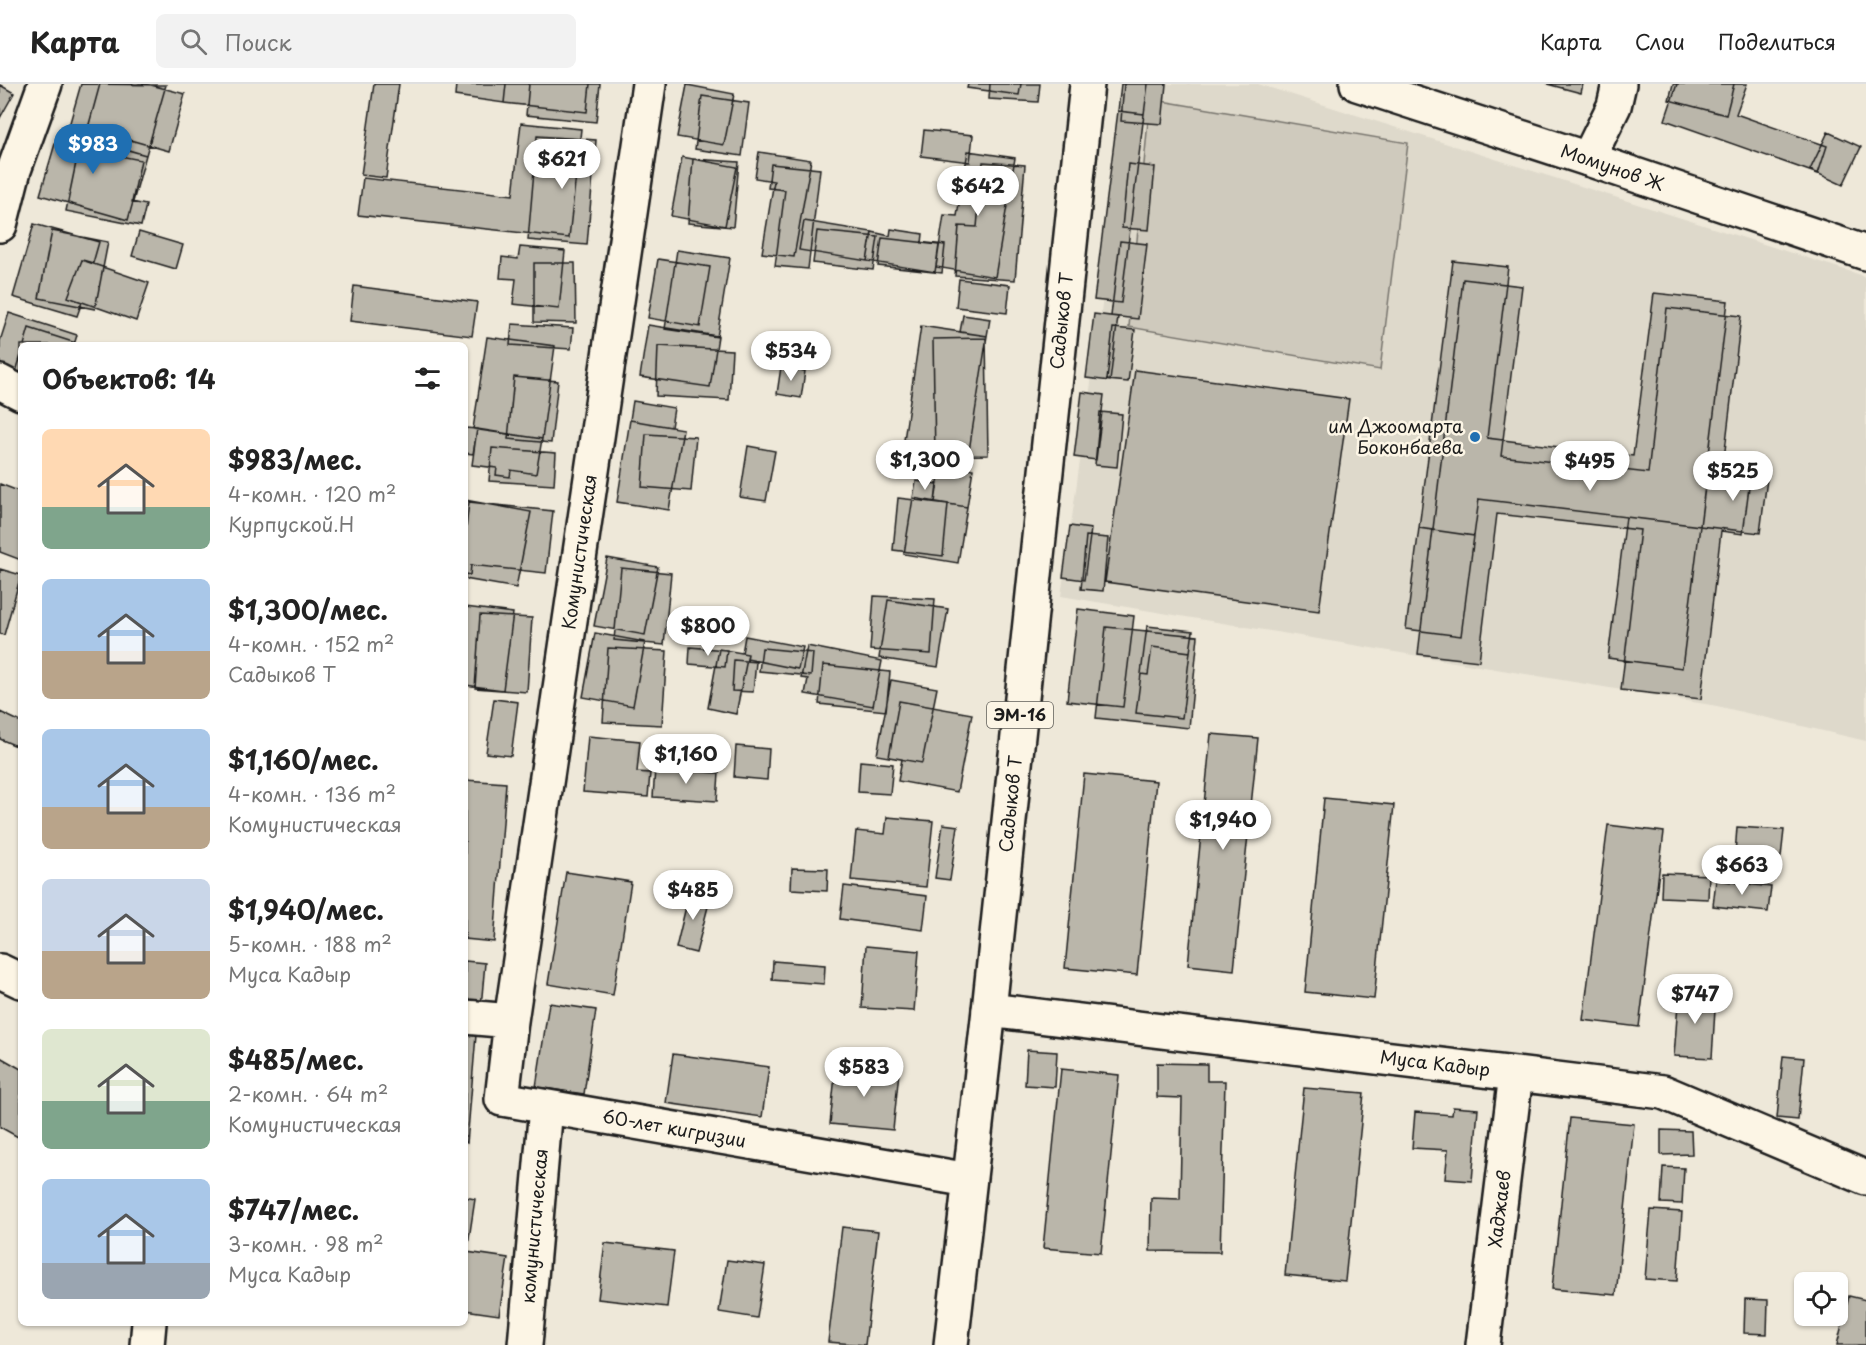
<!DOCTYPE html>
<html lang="ru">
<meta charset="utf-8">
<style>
:root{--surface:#fff;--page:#f2f2f2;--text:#222;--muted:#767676;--line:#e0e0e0;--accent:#1f6fb2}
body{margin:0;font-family:"Playpen Sans",sans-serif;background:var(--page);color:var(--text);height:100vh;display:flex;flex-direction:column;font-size:22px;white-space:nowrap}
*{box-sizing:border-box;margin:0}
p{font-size:20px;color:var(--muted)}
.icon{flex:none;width:33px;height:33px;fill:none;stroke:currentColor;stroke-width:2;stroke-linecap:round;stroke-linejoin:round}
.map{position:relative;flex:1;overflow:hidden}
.sheet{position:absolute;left:18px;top:258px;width:450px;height:984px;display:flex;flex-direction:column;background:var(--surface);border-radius:9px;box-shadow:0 2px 4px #0004}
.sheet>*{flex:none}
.tools{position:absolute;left:1794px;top:1188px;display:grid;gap:12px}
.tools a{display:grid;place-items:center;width:54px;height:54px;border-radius:9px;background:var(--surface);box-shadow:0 2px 4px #0004;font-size:30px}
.price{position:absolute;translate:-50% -51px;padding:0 14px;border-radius:21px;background:#fff;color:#222;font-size:20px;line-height:39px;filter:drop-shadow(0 2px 3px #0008)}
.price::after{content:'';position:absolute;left:50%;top:36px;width:18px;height:14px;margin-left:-9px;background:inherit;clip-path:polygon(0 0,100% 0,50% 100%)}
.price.active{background:var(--accent);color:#fff}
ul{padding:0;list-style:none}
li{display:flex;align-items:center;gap:18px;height:150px;padding:0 24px}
li span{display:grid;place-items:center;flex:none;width:168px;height:120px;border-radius:9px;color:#555}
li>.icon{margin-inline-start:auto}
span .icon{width:72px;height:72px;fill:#fffc;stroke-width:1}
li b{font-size:26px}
h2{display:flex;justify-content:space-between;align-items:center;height:72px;padding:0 24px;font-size:26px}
header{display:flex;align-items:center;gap:36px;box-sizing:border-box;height:84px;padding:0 30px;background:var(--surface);border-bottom:2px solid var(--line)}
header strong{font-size:28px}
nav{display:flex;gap:33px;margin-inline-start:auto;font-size:21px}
.search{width:420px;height:54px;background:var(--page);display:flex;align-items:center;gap:15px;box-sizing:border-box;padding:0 21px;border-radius:9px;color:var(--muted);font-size:22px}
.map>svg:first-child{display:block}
</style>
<header>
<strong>Карта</strong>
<div class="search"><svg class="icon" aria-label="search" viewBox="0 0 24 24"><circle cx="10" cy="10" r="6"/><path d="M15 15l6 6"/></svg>Поиск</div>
<nav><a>Карта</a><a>Слои</a><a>Поделиться</a></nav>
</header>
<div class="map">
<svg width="1866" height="1261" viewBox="0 0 1866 1261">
<rect width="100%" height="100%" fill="#eee8d9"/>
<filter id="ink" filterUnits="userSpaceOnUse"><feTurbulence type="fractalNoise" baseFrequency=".0167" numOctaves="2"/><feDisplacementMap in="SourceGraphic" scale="12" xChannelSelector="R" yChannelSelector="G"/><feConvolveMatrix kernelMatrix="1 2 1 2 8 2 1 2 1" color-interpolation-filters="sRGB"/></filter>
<g filter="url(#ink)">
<path fill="#ded9cb" d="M1133 0H1258L1858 190 1866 195V657L1717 622 1061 512Z"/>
<path fill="#cfcabd" stroke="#76736c" stroke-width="1.5" d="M1150 15 1408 59 1380 286 1129 243Z"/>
<path fill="#bab6aa" stroke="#1c1c1c" stroke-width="1.5" d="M81 0 166 1 146 71 67 49Z
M100 0H147L185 10 169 67 88 44Z
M374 0H399L386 94 361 91Z
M456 0H506L504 19 455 12Z
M506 0H590L587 28 504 19Z
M529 0H600L596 38 526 31Z
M968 0H1021L1019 11 967 4Z
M990 0H1040L1038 18 989 15Z
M1121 0H1148L1144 30 1118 27Z
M1124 0H1166L1162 40 1121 37Z
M1547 0H1583L1581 9Z
M1673 0H1734L1726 31 1669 16Z
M1677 0H1747L1736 30 1827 62 1818 90 1665 36Z
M0 1 14 9 0 34Z
M687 1 734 10 724 61 677 53Z
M702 12 749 19 742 72 695 65Z
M1118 27 1144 30 1121 219 1094 216Z
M521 39 581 45 569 154 358 131 363 94 513 111Z
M59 46 146 71 128 136 40 111Z
M924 46 973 51 970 78 921 72Z
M1828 48 1861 63 1843 101 1810 86Z
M537 52 596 56 587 161 528 156Z
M79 64 141 76 132 118 146 121 141 142 66 127Z
M968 67 1015 74 995 193 936 183 944 131 957 132Z
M759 68 811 76 794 173 762 169 774 97 755 94Z
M682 73 737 83 725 142 671 132Z
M693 75 739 78 733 143 688 139Z
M983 78 1025 81 1015 196 955 192 959 142 977 143Z
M771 80 820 85 808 185 775 182 785 106 768 104Z
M1128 80 1155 83 1149 146 1122 144Z
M804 137 872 148 867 177 799 166Z
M34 140 99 158 93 179 82 176 68 213 82 218 77 232 13 213Z
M891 145 923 150 922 159 939 161 935 188 867 177 872 148 890 152Z
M52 147 108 158 95 225 39 214Z
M817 147 878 153 873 186 813 179Z
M139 148 183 161 176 185 132 172Z
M882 154 945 161 942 189 878 182Z
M1120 157 1147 160 1138 235 1111 232Z
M520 163 565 167 559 225 513 220 516 195 500 194 502 173 518 175Z
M677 166 730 174 717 253 665 245Z
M658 175 710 183 700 243 648 234Z
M82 176 149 199 136 237 68 213Z
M1453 177 1508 183 1487 354 1633 372 1654 209 1728 217 1700 442 1479 415 1474 452 1419 444Z
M534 179H575L576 239 534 238Z
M959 195 1010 201 1007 229 956 223Z
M1463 195 1522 202 1501 372 1648 389 1667 224 1741 232 1721 400 1749 403 1743 450 1721 447 1701 615 1621 606 1640 446 1497 430 1479 577 1418 570Z
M354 202 477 218 472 252 350 237Z
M9 229 77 251 74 261H21V300L0 294V257Z
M1094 230 1118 233 1110 297 1086 294Z
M963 231 990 235 987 252 960 248Z
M512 240 573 244 571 265 510 261Z
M648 241 718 252 710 303 640 293Z
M921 242 987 252 969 367 904 356Z
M29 244 82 261H24Z
M1113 244 1135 246 1128 298 1107 296Z
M487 253 555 262 542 355 473 345Z
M986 254 988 371 935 372 933 255Z
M658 262 732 266 729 316 656 312Z
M21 271V290L16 288Z
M781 283 805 287 801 314 777 310Z
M1135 286 1349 315 1319 527 1105 498Z
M514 293 558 297 551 359 508 355Z
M1082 308 1104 311 1096 376 1074 373Z
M633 317 674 324 671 343 630 336Z
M1100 328 1122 330 1117 383 1095 381Z
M630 336 683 345 669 426 617 418Z
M465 344 477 345 473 370 465 369Z
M477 345 542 355 536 390 511 386 510 393 496 391 497 384 472 381Z
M646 350 696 353 691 407 642 403Z
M748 362 775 367 766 417 740 413Z
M492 364 556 369 554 401 489 397Z
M941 379 973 385 967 423 935 418Z
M1707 388 1767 395 1760 449 1700 442Z
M916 397 937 400 935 418 913 414Z
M0 400 21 408V476L0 468Z
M898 414 948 420 943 472 893 466Z
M913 414 967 423 958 479 904 470Z
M465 416 531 428 516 504 465 495Z
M469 418 553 427 546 489 471 481 470 491 465 490V454Z
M1626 433 1700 442 1682 584 1608 574Z
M1070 442 1091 445 1084 496 1063 493Z
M1419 444 1474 452 1461 552 1406 545Z
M1086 452 1108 454 1103 507 1081 505Z
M607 474 658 483 645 551 594 542Z
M621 484 671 489 664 561 614 556Z
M0 485 21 491 4 551 0 550Z
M874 512 935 515 931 570 870 566Z
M888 516 948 525 938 583 879 574Z
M465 523 513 529 503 606 465 601Z
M1078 525 1134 532 1123 623 1067 617Z
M480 531 532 534 527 608 475 604Z
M1147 542 1193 547 1190 568 1152 563 1148 591 1141 590Z
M1106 543 1198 552 1189 644 1096 634Z
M595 549 645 558 633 622 583 613Z
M745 552 803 563 798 585 747 575 748 570 742 569Z
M807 562 882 577 873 622 805 610 808 595 801 594Z
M690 563 727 566 725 583 689 580Z
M1152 563 1190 568 1182 634 1136 629 1141 590 1148 591Z
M608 564 667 567 662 641 603 638Z
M762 564 813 569 811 592 759 587Z
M719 565 748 570 736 630 708 624Z
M734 576 756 578 753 608 732 607Z
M823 581 890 588 886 627 819 620Z
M891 596 937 604 922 679 877 671Z
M494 615 518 618 511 672 486 669Z
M899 617 972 630 957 708 898 697 902 675 889 673Z
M0 628 21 638V664L0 655Z
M1211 650 1258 654 1234 886 1188 881Z
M588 652 640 657 637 688 650 689 648 713 583 708Z
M736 662 769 665 767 696 734 693Z
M860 677 893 680 890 710 858 708Z
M655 685 719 689 717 717 653 713Z
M1084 690 1156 697 1137 891 1065 884Z
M465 696 506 699 494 858 465 855Z
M1324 714 1394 721 1374 915 1305 908Z
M887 733 933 737 926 803 851 796 856 747 885 750Z
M943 740 958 742 950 796 935 794Z
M1608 741 1664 748 1639 943 1583 936Z
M1737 743 1784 746 1781 773 1735 770Z
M792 784 828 785 827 807 791 805Z
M566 788 631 798 613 911 548 900Z
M1662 789 1709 791 1708 815 1661 813Z
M1716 796 1771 803 1768 828 1713 822Z
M844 802 927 812 923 846 840 835Z
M690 806 711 811 696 869 676 864Z
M866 862 919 867 914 927 862 924Z
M465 877 485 879 481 923 465 922Z
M773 877 825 881 824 900 772 896Z
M1679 907 1716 910 1712 974 1674 972Z
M549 919 596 926 584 1010 536 1003Z
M465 950 476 951 467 1059 465 1058Z
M1027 966 1057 968 1055 1003 1025 1001Z
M673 970 769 983 762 1033 666 1019Z
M1783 972 1804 974 1798 1036 1777 1034Z
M0 973 21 985V1048L18 1053 0 1043Z
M1157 979 1207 980V997H1225L1220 1168 1150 1167 1151 1114 1180 1115 1182 1014 1157 1013Z
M836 982 899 988 893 1046 830 1040Z
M1061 985 1119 991 1101 1169 1043 1164Z
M1304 1004 1364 1009 1345 1197 1285 1191Z
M1453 1023 1478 1025 1472 1097 1445 1095 1448 1066 1412 1064 1415 1028 1452 1031Z
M1570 1034 1634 1040 1616 1211 1552 1205Z
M1661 1046 1691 1047 1692 1070 1661 1071Z
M1663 1083 1684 1084 1682 1120 1661 1119Z
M465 1113 475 1115 467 1168 508 1174 499 1231 465 1226Z
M1651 1126 1682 1128 1677 1197 1645 1195Z
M842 1143 878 1147 865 1261 828 1258Z
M605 1159 674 1167 667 1223 598 1215Z
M727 1176 765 1181 757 1234 719 1228Z
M1849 1212 1866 1216V1261H1837Z
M1745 1215 1768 1216 1767 1250 1744 1249Z"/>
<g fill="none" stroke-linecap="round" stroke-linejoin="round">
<g stroke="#1c1c1c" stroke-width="38">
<path id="street" d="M1588 75 1614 22 1619 0
M0 141 14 86 45 0
M0 298 21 309
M0 887 21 897
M465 933 511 937 502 1015 969 1096
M511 937 649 0
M147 1261 149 1239
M525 1261 546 1023"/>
</g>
<g stroke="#1c1c1c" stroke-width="38">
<path id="secondary" d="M1357 0 1588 75 1866 169
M989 926 1663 1008 1866 1094
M1483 1261 1516 990"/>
</g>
<g stroke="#1c1c1c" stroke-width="38">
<path id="highway" d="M951 1261 989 926 1087 0"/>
</g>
<use href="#street" stroke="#fcf5e5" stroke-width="33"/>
<use href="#secondary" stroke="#fcf5e5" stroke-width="33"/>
<use href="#highway" stroke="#fcf5e5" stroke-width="33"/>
</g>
</g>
<circle fill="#1f6fb2" stroke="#fcf5e5" stroke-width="2" cx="1475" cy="353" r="6"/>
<g text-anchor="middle" stroke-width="5" stroke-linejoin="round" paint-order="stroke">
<rect fill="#fcf5e5" stroke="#5f5d58" stroke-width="1.5" x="987" y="618" width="66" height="26" rx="4.5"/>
<g font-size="16" font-weight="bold" fill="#1c1c1c">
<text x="1020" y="637">ЭМ-16</text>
</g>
<g font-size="18" fill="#1c1c1c" stroke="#fcf5e5">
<text transform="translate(1612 84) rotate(19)" y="6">Момунов Ж</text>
<text transform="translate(1062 237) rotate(-84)" y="6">Садыков Т</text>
<text transform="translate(580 468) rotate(-82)" y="6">Комунистическая</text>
<text transform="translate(1011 720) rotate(-84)" y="6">Садыков Т</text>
<text transform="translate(1435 980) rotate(7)" y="6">Муса Кадыр</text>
<text transform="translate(674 1045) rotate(10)" y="6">60-лет кигризии</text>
<text transform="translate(1500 1125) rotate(-83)" y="6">Хаджаев</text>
<text transform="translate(535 1142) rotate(-85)" y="6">комунистическая</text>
</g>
<g font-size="18" fill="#1c1c1c" stroke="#fcf5e5" text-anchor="end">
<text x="1463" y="349">им Джоомарта<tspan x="1463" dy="21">Боконбаева</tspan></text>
</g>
</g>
</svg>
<div class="tools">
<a><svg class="icon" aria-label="locate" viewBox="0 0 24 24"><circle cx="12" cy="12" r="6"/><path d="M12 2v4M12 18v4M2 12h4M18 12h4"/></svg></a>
</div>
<b class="price active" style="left:93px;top:91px">$983</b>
<b class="price" style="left:562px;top:106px">$621</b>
<b class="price" style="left:978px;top:133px">$642</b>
<b class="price" style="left:791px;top:298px">$534</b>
<b class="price" style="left:925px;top:407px">$1,300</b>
<b class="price" style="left:1590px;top:408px">$495</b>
<b class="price" style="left:1733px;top:418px">$525</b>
<b class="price" style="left:708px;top:573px">$800</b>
<b class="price" style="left:686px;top:701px">$1,160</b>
<b class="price" style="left:1223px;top:767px">$1,940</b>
<b class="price" style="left:1742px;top:812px">$663</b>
<b class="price" style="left:693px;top:837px">$485</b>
<b class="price" style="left:1695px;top:941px">$747</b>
<b class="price" style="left:864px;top:1014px">$583</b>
<section class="sheet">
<h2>Объектов: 14<svg class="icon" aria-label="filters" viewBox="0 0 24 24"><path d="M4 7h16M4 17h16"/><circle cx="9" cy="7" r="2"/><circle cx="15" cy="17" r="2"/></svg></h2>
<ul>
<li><span style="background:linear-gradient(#ffd9b3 65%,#7fa58c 0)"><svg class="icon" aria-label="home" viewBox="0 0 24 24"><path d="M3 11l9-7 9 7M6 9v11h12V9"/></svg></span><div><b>$983/мес.</b><p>4-комн. · 120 m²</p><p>Курпуской.Н</p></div></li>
<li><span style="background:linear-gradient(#a9c7e8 60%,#b9a48a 0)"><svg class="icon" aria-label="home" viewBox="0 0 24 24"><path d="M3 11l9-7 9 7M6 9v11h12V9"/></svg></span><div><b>$1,300/мес.</b><p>4-комн. · 152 m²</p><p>Садыков Т</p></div></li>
<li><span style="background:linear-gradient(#a9c7e8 65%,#b9a48a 0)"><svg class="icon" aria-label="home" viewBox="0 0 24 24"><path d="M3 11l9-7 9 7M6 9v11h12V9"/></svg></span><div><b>$1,160/мес.</b><p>4-комн. · 136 m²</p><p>Комунистическая</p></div></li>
<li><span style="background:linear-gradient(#c9d6e8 60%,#b9a48a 0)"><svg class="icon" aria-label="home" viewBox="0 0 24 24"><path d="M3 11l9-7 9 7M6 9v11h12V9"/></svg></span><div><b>$1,940/мес.</b><p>5-комн. · 188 m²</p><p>Муса Кадыр</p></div></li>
<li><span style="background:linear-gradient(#dfe7d0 60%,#7fa58c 0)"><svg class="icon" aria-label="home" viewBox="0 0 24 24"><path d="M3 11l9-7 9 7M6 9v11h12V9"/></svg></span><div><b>$485/мес.</b><p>2-комн. · 64 m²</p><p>Комунистическая</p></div></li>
<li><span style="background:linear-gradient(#a9c7e8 70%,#9aa5b1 0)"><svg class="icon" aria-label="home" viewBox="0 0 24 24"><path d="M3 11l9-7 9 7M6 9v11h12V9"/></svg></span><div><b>$747/мес.</b><p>3-комн. · 98 m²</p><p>Муса Кадыр</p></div></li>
</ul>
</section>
</div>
